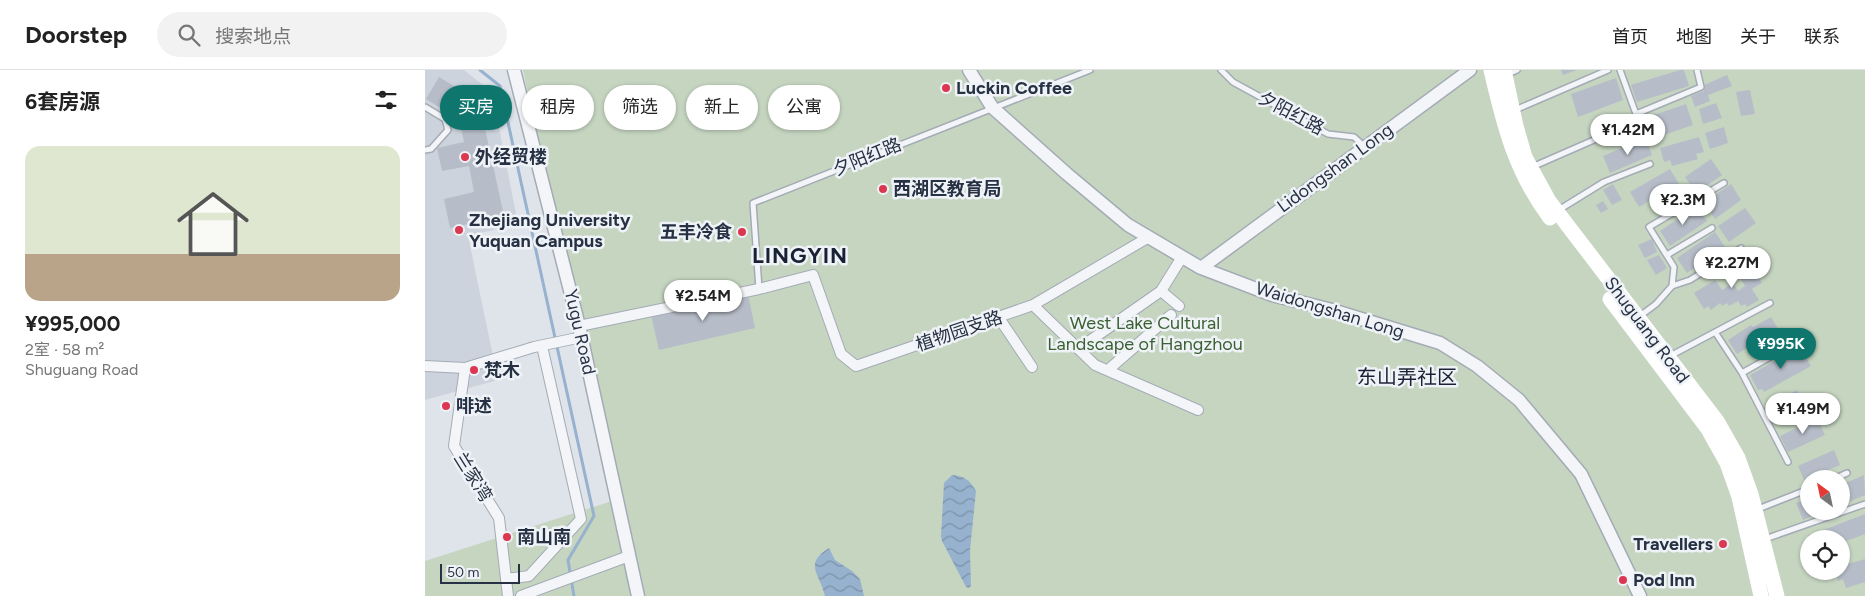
<!DOCTYPE html>
<html lang="zh">
<meta charset="utf-8">
<style>
:root{--surface:#fff;--page:#f2f2f2;--text:#222;--muted:#767676;--line:#e0e0e0;--accent:#0f766e}
body{margin:0;font-family:Figtree,"Noto Sans SC",sans-serif;background:var(--page);color:var(--text);height:100vh;display:flex;flex-direction:column;font-size:19px;white-space:nowrap}
*{box-sizing:border-box;margin:0}
p{font-size:16px;color:var(--muted)}
.icon{flex:none;width:28px;height:28px;fill:none;stroke:currentColor;stroke-width:2;stroke-linecap:round;stroke-linejoin:round}
.map{position:relative;flex:1;overflow:hidden}
.sheet{display:flex;flex-direction:column;background:var(--surface);width:425px}
.sheet>*{flex:none}
.banner{position:absolute;left:15px;top:15px;width:475px;height:45px;display:flex;gap:10px}
.needle{width:32px;rotate:327deg}
.controls{position:absolute;left:1375px;top:400px;display:grid;gap:10px}
.controls a{display:grid;place-items:center;width:50px;height:50px;border-radius:50%;background:var(--surface);box-shadow:0 1px 4px #0004;font-size:25px}
.scale{position:absolute;left:15px;bottom:12px;width:80px;box-sizing:border-box;padding-left:5px;border:2px solid #263143;border-top:0;font-size:14px;line-height:18px;white-space:nowrap;color:#263143;-webkit-text-stroke:4px #eff3f7;paint-order:stroke}
.price{position:absolute;translate:-50% -42px;padding:0 11px;border-radius:18px;background:#fff;color:#222;font-size:16px;line-height:32px;filter:drop-shadow(0 1px 2px #0008)}
.price::after{content:'';position:absolute;left:50%;top:30px;width:15px;height:11px;margin-left:-8px;background:inherit;clip-path:polygon(0 0,100% 0,50% 100%)}
.price.on{background:var(--accent);color:#fff}
ul{padding:0;list-style:none}
li{display:grid;align-content:center;gap:10px;height:265px;padding:0 25px}
li+li{border-top:1px solid var(--line)}
li span{display:grid;place-items:center;height:155px;border-radius:15px;color:#555}
li>.icon{margin-inline-start:auto}
span .icon{width:90px;height:90px;fill:#fffc;stroke-width:1}
li b{font-size:21px}
h2{display:flex;justify-content:space-between;align-items:center;height:60px;padding:0 25px;font-size:21px}
.chip{padding:0 18px;border-radius:22px;background:var(--surface);box-shadow:0 1px 4px #0004;font-size:18px;line-height:45px}
.chip.on{background:var(--accent);color:#fff}
header{display:flex;align-items:center;gap:30px;box-sizing:border-box;height:70px;padding:0 25px;background:var(--surface);border-bottom:1px solid var(--line)}
header strong{font-size:24px}
nav{display:flex;gap:28px;margin-inline-start:auto;font-size:18px}
.search{width:350px;height:45px;background:var(--page);display:flex;align-items:center;gap:12px;box-sizing:border-box;padding:0 18px;border-radius:28px;color:var(--muted);font-size:19px}
main{display:flex;flex:1;min-height:0}
.map>svg:first-child{display:block}
</style>
<header>
<strong>Doorstep</strong>
<div class="search"><svg class="icon" aria-label="search" viewBox="0 0 24 24"><circle cx="10" cy="10" r="6"/><path d="M15 15l6 6"/></svg>搜索地点</div>
<nav><a>首页</a><a>地图</a><a>关于</a><a>联系</a></nav>
</header>
<main>
<section class="sheet">
<h2>6套房源<svg class="icon" aria-label="filters" viewBox="0 0 24 24"><path d="M4 7h16M4 17h16"/><circle cx="9" cy="7" r="2"/><circle cx="15" cy="17" r="2"/></svg></h2>
<ul>
<li><span style="background:linear-gradient(#dfe7d0 70%,#b9a48a 0)"><svg class="icon" aria-label="home" viewBox="0 0 24 24"><path d="M3 11l9-7 9 7M6 9v11h12V9"/></svg></span><div><b>¥995,000</b><p>2室 · 58 m²</p><p>Shuguang Road</p></div></li>
</ul>
</section>
<div class="map">
<svg width="1440" height="526" viewBox="0 0 1440 526">
<defs>
<pattern id="water-waves" width="16" height="10" patternUnits="userSpaceOnUse" patternTransform="scale(1.25)"><rect width="16" height="10" fill="#97b2ce"/><path d="M0 5q4-4 8 0t8 0" fill="none" stroke="#7b91a9"/></pattern>
</defs>
<rect width="100%" height="100%" fill="#dfe4ea"/>
<path fill="#cdd3dc" d="M0 0H39L67 22 93 154 43 166 73 310 0 330Z"/>
<path fill="#c5d5c0" fill-rule="evenodd" d="M98 0H1440V526H0V491L187 431ZM1384 409H1416V441H1384ZM1384 469H1416V501H1384Z"/>
<path fill="url(#water-waves)" d="M527 405C539 406 545 410 551 421L545 480 546 516 544 518 541 517 517 471 516 466 519 413Z
M404 478 410 490 427 501 435 509 439 526H400C395 504 378 494 404 478Z"/>
<g fill="none" stroke-linecap="round" stroke-linejoin="round">
<path stroke="#97b2ce" stroke-width="3" d="M55 0 75 16 169 446 143 490 149 526"/>
</g>
<path fill="#b6bdc8" d="M1136 0H1152L1138 5Z
M1255 0H1259L1264 16 1212 32 1206 15Z
M1302 5 1307 16 1283 25 1285 31 1270 37 1266 26 1279 21 1277 16Z
M14 7 54 31 79 146 25 158 19 129 49 122 44 96 17 101 12 78 39 72 34 49 1 29Z
M1191 8 1198 30 1153 47 1146 24Z
M1325 20 1330 44 1316 46 1311 22Z
M1291 33 1297 48 1278 54 1274 39Z
M1261 34 1268 55 1230 68 1223 47Z
M1299 57 1303 73 1285 79 1280 63Z
M1274 67 1279 82 1271 84 1273 89 1247 96 1245 90 1239 92 1235 78Z
M1220 68 1227 85 1185 103 1178 86Z
M1286 89 1297 105 1271 123 1260 107Z
M1245 99 1254 114 1214 137 1205 122Z
M1188 114 1197 130 1187 135 1178 120Z
M1306 114 1316 130 1290 149 1279 133Z
M1178 131 1183 139 1176 143 1171 135Z
M1272 136 1282 151 1245 176 1235 161Z
M1320 138 1331 153 1304 172 1293 156Z
M1290 162 1300 177 1262 203 1252 188Z
M1227 169 1232 182 1220 188 1213 175Z
M1234 185 1242 198 1231 205 1222 190Z
M1321 188 1337 213 1327 219 1334 230 1322 237 1320 234 1316 236 1313 231 1304 236 1302 233 1297 236 1295 233 1286 240 1283 236 1279 239 1269 223 1290 210 1297 220 1308 213 1313 221 1320 216 1307 196Z
M323 224 330 258 234 280 226 245Z
M1346 247 1356 264 1337 275 1334 271 1312 284 1303 270 1326 255 1328 257Z
M1375 277 1386 296 1339 322 1337 319 1333 320 1325 305Z
M1372 320 1381 337 1345 355 1337 339Z
M1392 348 1400 365 1363 382 1355 366Z
M1409 380 1415 395 1379 410 1373 396Z
M1439 405 1440 425 1416 435V415Z
M1384 428V441H1400L1378 450 1371 433Z
M1440 444V464L1416 473V469H1384L1383 466Z
M1440 489V512L1421 518 1418 509 1413 511 1410 501H1416V496Z
M1390 501H1407V505L1392 509Z"/>
<g fill="none" stroke-linecap="round" stroke-linejoin="round">
<g stroke="#a4abb5" stroke-width="8">
<path id="service" d="M796 0 808 12 903 64 929 67 939 76
M1195 0 1211 44
M1083 4 1092 0
M0 37 20 49 23 60 6 79 0 80
M1090 40 1183 0
M1107 97 1210 52 1211 44 1276 17 1272 0
M1132 141 1179 112 1225 94
M1242 185 1287 158
M1247 216 1249 197 1224 157 1299 113
M334 219 328 133 665 0
M1215 246 1231 234 1247 216 1265 210 1316 178
M1290 262 1317 303 1370 273
M1245 286 1345 233
M1317 303 1363 392
M1409 409 1422 403
M1333 439 1384 419
M1340 469 1440 434"/>
</g>
<g stroke="#a4abb5" stroke-width="12">
<path id="minor" d="M736 221 754 236
M608 235 670 295 773 340
M574 248 607 297
M154 256 334 219 388 205 416 284 431 296 608 235 724 167
M653 279 736 221 757 187
M0 296 40 298
M683 300 746 245
M81 509 104 506 156 449 117 276
M83 526 74 448 29 376 40 298 109 277 157 267
M96 526 204 486"/>
</g>
<g stroke="#a4abb5" stroke-width="15">
<path id="tertiary" d="M89 0 154 256 213 526
M544 0 567 37 642 104 703 155 776 198 847 225 907 240 1015 273 1052 296 1094 330 1156 404 1215 526
M776 198 1045 0"/>
</g>
<use href="#service" stroke="#f3f5f8" stroke-width="5"/>
<use href="#minor" stroke="#f3f5f8" stroke-width="10"/>
<use href="#tertiary" stroke="#f3f5f8" stroke-width="12"/>
<path stroke="#fff" stroke-width="15" d="M1066 0C1079 56 1090 101 1125 148
M1079 0 1091 56 1100 87 1124 131 1292 351 1313 388 1326 424 1352 526
M1185 229 1283 359 1302 393 1314 427 1336 526"/>
</g>
<g fill="#dc3751" stroke="#eff3f7" stroke-width="2">
<circle cx="521" cy="18" r="5"/>
<circle cx="40" cy="87" r="5"/>
<circle cx="458" cy="119" r="5"/>
<circle cx="34" cy="160" r="5"/>
<circle cx="317" cy="162" r="5"/>
<circle cx="49" cy="300" r="5"/>
<circle cx="21" cy="336" r="5"/>
<circle cx="82" cy="467" r="5"/>
<circle cx="1298" cy="474" r="5"/>
<circle cx="1198" cy="510" r="5"/>
</g>
<g text-anchor="middle" stroke-width="5" stroke-linejoin="round" paint-order="stroke">
<g font-size="18" font-weight="bold" fill="#263143" stroke="#eff3f7" text-anchor="start">
<text x="531" y="24">Luckin Coffee</text>
<text x="50" y="93">外经贸楼</text>
<text x="468" y="125">西湖区教育局</text>
<text x="44" y="156">Zhejiang University<tspan x="44" dy="21">Yuquan Campus</tspan></text>
<text x="307" y="168" text-anchor="end">五丰冷食</text>
<text x="59" y="306">梵木</text>
<text x="31" y="342">啡述</text>
<text x="92" y="473">南山南</text>
<text x="1288" y="480" text-anchor="end">Travellers</text>
<text x="1208" y="516">Pod Inn</text>
</g>
<g font-size="18" fill="#263143" stroke="#eff3f7">
<text transform="translate(866 43) rotate(28)" y="6">夕阳红路</text>
<text transform="translate(442 87) rotate(-22)" y="6">夕阳红路</text>
<text transform="translate(910 98) rotate(-36)" y="6">Lidongshan Long</text>
<text transform="translate(905 240) rotate(17)" y="6">Waidongshan Long</text>
<text transform="translate(1222 260) rotate(53)" y="6">Shuguang Road</text>
<text transform="translate(534 261) rotate(-19)" y="6">植物园支路</text>
<text transform="translate(155 262) rotate(77)" y="6">Yugu Road</text>
<text transform="translate(48 407) rotate(58)" y="6">兰家湾</text>
</g>
<g font-size="18" fill="#3b6132" stroke="#eff3f7">
<text x="720" y="259">West Lake Cultural<tspan x="720" dy="21">Landscape of Hangzhou</tspan></text>
</g>
<g font-size="20" fill="#192234" stroke="#eff3f7">
<text x="982" y="314">东山弄社区</text>
</g>
<g font-size="22" font-weight="bold" letter-spacing="1" fill="#192234" stroke="#eff3f7">
<text x="375" y="193">LINGYIN</text>
</g>
</g>
</svg>
<div class="controls">
<a><svg class="needle" viewBox="-14 -14 28 28"><path d="M0-13l5 13h-10z" fill="#e53935"/><path d="M0 13l5-13h-10z" fill="#767676"/></svg></a>
<a><svg class="icon" aria-label="locate" viewBox="0 0 24 24"><circle cx="12" cy="12" r="6"/><path d="M12 2v4M12 18v4M2 12h4M18 12h4"/></svg></a>
</div>
<div class="scale">50 m</div>
<b class="price" style="left:1203px;top:86px">¥1.42M</b>
<b class="price" style="left:1258px;top:156px">¥2.3M</b>
<b class="price" style="left:1307px;top:219px">¥2.27M</b>
<b class="price" style="left:278px;top:252px">¥2.54M</b>
<b class="price on" style="left:1356px;top:300px">¥995K</b>
<b class="price" style="left:1378px;top:365px">¥1.49M</b>
<div class="banner">
<a class="chip on">买房</a>
<a class="chip">租房</a>
<a class="chip">筛选</a>
<a class="chip">新上</a>
<a class="chip">公寓</a>
</div>
</div>
</main>
